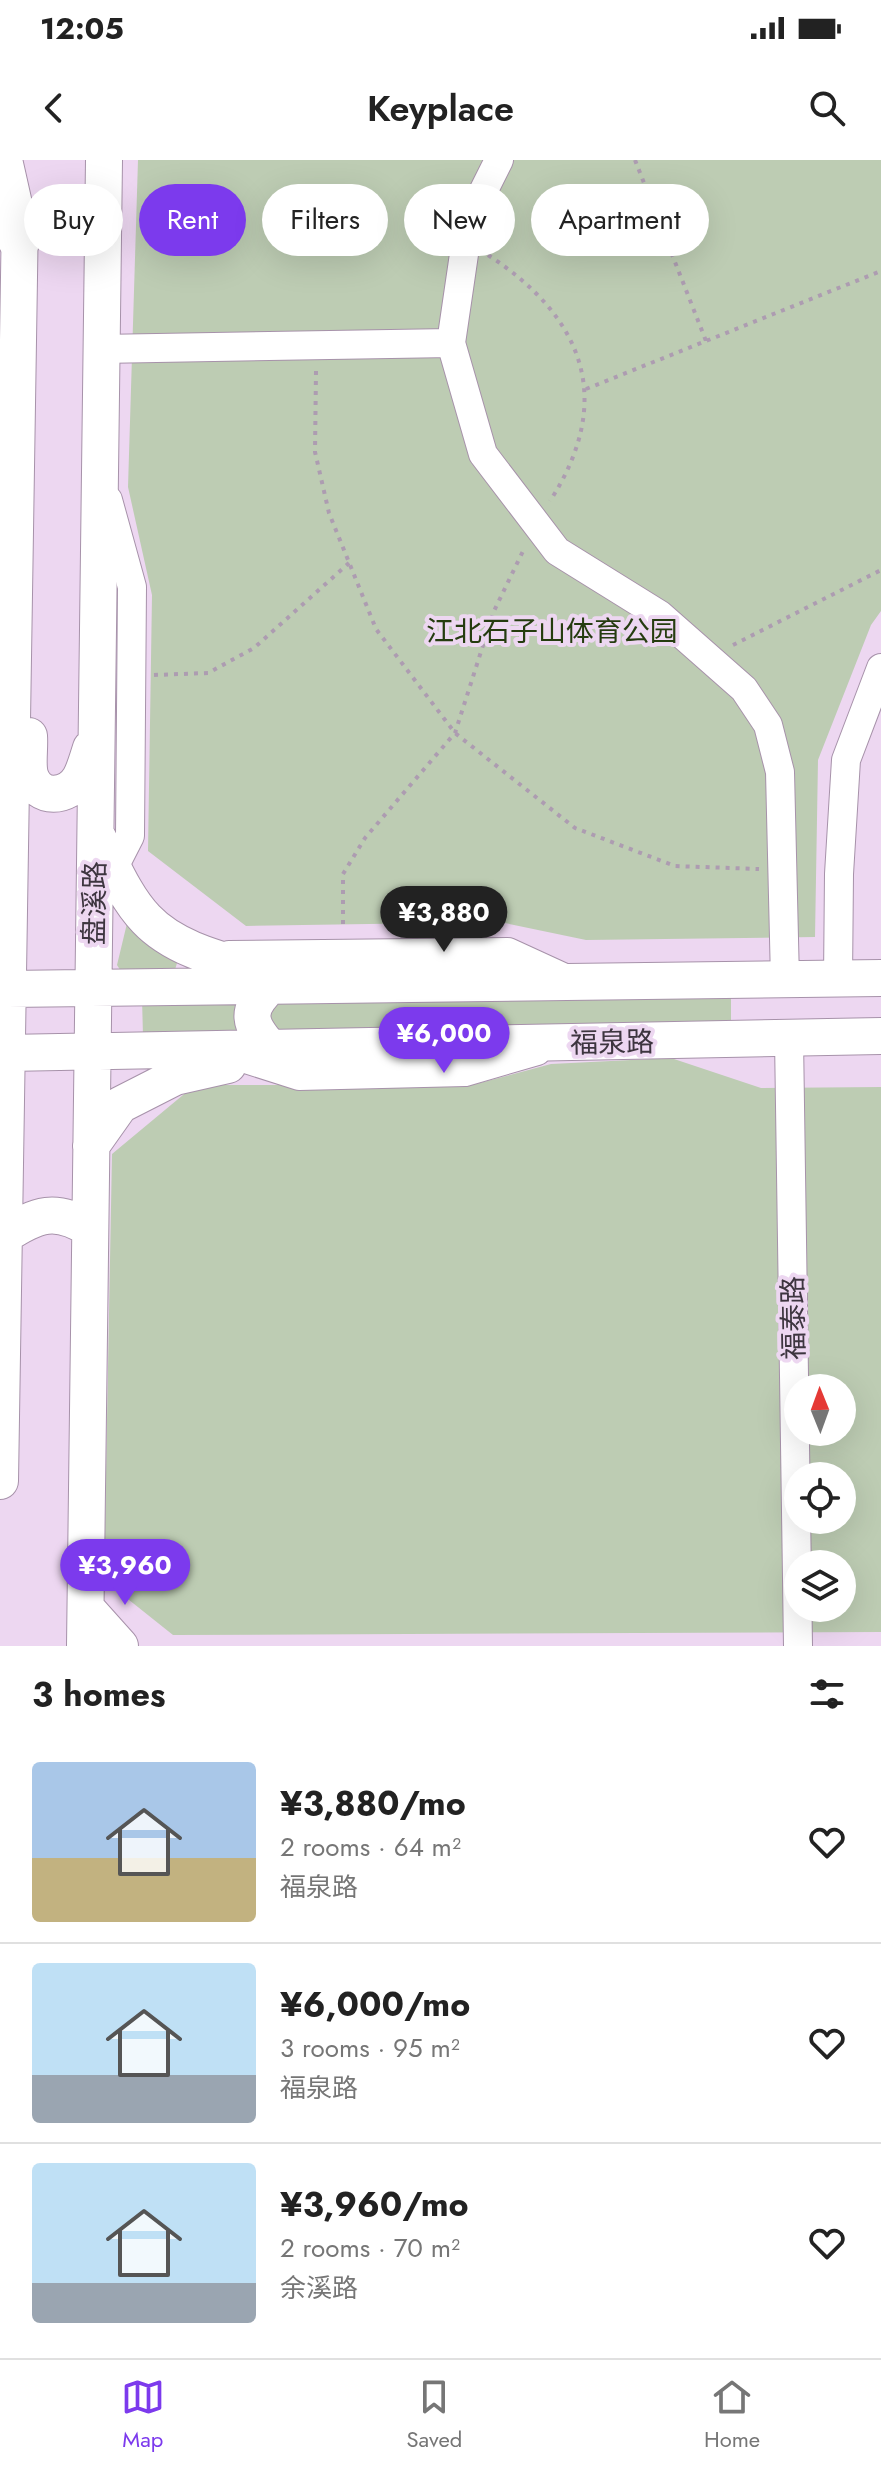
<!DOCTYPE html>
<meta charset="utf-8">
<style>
:root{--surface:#fff;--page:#f2f2f2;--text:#222;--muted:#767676;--line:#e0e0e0;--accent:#7c3aed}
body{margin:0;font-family:Jost,"Noto Sans SC",sans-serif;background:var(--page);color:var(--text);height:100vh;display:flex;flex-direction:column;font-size:30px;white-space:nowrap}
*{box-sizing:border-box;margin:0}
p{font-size:26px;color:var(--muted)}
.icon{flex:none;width:44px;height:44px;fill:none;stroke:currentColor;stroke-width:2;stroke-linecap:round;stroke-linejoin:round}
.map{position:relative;height:1486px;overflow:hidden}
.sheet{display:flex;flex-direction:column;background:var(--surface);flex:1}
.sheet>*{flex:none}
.banner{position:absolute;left:24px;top:24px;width:834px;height:72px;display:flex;gap:16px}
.needle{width:52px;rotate:359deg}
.fabs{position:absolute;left:784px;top:1214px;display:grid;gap:16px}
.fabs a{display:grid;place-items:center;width:72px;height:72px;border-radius:50%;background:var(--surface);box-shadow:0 8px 32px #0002;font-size:40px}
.price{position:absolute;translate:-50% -68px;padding:0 18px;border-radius:28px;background:var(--accent);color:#fff;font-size:26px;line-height:52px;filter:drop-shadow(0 2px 4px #0008)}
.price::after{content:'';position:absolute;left:50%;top:48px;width:24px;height:18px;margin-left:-12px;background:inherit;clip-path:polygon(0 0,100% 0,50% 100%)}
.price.current{background:#222;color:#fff}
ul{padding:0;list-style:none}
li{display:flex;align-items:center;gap:24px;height:200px;padding:0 32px}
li+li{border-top:2px solid var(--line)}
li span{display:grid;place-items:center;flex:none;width:224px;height:160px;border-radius:8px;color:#555}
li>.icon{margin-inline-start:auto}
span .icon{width:96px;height:96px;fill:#fffc;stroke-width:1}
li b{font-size:34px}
h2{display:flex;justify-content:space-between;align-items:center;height:96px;padding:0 32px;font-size:34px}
.pill{padding:0 28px;border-radius:36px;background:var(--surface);box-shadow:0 8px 32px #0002;font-size:28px;line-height:72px}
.pill.current{background:var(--accent);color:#fff}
.status{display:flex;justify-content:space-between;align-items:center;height:56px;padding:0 40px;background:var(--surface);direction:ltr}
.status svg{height:22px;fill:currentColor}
header{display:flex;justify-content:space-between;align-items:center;height:104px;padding:0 32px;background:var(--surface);font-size:36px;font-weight:600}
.dock{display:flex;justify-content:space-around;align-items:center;height:112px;border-top:2px solid var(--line);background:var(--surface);font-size:22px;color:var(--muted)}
.dock a{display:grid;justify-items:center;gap:4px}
.dock .current{color:var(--accent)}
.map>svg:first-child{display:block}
</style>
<div class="status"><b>12:05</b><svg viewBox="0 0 49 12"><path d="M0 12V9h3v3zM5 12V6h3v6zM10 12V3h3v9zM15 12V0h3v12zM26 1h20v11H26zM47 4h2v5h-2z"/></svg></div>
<header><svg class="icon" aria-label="back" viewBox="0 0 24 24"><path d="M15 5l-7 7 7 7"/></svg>Keyplace<svg class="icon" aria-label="search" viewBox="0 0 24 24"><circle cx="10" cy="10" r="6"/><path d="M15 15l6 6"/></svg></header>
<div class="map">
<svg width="881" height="1486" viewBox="0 0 881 1486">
<rect width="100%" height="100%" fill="#edd7f1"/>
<path fill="#bdccb3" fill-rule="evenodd" d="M138 0H881V451L871 465 818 600 815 777 586 780 500 762 246 766 148 691 152 435 128 327Z
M129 755 180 793 174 813H122L117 805Z
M731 827V863L273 873 265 856 274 837Z
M245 836 244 874 143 876 142 838Z
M671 898 761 928 881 927V1472L173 1475 104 1420 112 994 195 925H472L551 904ZM798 1228H842V1272H798ZM798 1316H842V1360H798ZM798 1404H842V1448H798Z"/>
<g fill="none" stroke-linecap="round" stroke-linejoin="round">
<g stroke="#a792aa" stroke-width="30">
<path id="minor" d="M499 0 469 60 451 183 483 294 557 391 660 455 744 529 768 565 780 612 785 820
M100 189 451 183
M107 721 130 676 132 427 108 340
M229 795 508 792 569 820
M838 819 839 714 846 600 881 508
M789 878 798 1486
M233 895 299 916 465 912 537 891"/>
</g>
<g stroke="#a792aa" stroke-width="38">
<path id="major" d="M29 576C30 588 27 604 30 615 38 641 68 638 80 618 85 609 88 597 91 588
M96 674C111 702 124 736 146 759 178 793 232 802 275 816
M270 826C244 851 249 864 271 889
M8 829 881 818
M7 893 881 876
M91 986 120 945 175 917 228 905
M5 1075C37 1054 56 1047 90 1069
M0 1321 20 54
M86 1448 120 1486
M85 1486 104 0"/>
</g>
<g stroke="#a792aa" stroke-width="44">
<path id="highway" d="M1 0 19 80"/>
</g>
<path stroke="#ad9cb1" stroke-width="4" stroke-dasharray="4 6" stroke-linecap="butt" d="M635 0 706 181
M488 95C583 157 616 239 550 341
M316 211 315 292 329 353 376 469 455 573 575 668 675 706 759 709
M586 229 881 111
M733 485 881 410
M154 515 208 513 254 488 349 403
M343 764V714L365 678 455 573 494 451 525 387"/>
<use href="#minor" stroke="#fff" stroke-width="28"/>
<use href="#major" stroke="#fff" stroke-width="36"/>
<use href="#highway" stroke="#fff" stroke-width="42"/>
</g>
<g text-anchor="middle" stroke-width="8" stroke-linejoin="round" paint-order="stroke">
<g font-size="28" fill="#253c0f" stroke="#edd7f1">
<text x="552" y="481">江北石子山体育公园</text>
</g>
<g font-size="28" fill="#3d353f" stroke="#edd7f1">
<text transform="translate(94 743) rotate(-89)" y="10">盘溪路</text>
<text transform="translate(612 882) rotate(-1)" y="10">福泉路</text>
<text transform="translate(793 1158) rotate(-91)" y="10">福泰路</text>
</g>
</g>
</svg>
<div class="fabs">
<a><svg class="needle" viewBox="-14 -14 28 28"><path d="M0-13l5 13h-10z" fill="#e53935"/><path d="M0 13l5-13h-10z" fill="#767676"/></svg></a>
<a><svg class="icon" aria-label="locate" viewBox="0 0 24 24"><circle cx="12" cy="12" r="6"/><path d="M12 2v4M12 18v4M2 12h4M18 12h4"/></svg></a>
<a><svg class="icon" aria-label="layers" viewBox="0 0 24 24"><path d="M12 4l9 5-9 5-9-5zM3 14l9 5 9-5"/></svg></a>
</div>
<b class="price current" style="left:444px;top:794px">¥3,880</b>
<b class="price" style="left:444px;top:915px">¥6,000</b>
<b class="price" style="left:125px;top:1447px">¥3,960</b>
<div class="banner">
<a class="pill">Buy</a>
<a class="pill current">Rent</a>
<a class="pill">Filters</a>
<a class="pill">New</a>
<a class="pill">Apartment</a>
</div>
</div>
<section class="sheet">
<h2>3 homes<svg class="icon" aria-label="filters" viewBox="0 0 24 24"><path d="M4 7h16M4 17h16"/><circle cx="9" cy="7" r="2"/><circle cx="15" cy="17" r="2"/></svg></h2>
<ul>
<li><span style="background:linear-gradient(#a9c7e8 60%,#c2b280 0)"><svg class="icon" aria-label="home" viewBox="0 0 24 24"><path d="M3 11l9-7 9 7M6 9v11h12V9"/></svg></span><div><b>¥3,880/mo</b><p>2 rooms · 64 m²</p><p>福泉路</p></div><svg class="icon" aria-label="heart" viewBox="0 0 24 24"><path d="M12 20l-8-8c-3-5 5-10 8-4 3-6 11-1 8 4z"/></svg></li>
<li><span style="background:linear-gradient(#bfe0f5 70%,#9aa5b1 0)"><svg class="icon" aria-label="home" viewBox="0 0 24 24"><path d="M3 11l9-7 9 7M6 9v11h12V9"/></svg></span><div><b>¥6,000/mo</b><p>3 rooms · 95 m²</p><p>福泉路</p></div><svg class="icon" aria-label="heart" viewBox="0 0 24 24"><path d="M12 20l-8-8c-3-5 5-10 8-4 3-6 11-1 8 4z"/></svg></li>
<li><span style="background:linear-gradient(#bfe0f5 75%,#9aa5b1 0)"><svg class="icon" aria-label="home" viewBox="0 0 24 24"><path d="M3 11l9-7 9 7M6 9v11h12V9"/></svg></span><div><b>¥3,960/mo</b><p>2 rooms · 70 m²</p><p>余溪路</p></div><svg class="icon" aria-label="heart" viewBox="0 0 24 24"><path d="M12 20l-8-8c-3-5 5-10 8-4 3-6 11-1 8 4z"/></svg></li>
</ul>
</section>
<nav class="dock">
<a class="current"><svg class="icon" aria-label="map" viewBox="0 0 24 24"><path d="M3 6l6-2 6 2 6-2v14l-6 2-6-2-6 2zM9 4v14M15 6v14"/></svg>Map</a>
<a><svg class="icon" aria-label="saved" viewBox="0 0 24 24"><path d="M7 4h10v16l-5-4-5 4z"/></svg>Saved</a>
<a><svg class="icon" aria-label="home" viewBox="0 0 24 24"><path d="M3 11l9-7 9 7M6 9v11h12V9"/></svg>Home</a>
</nav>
